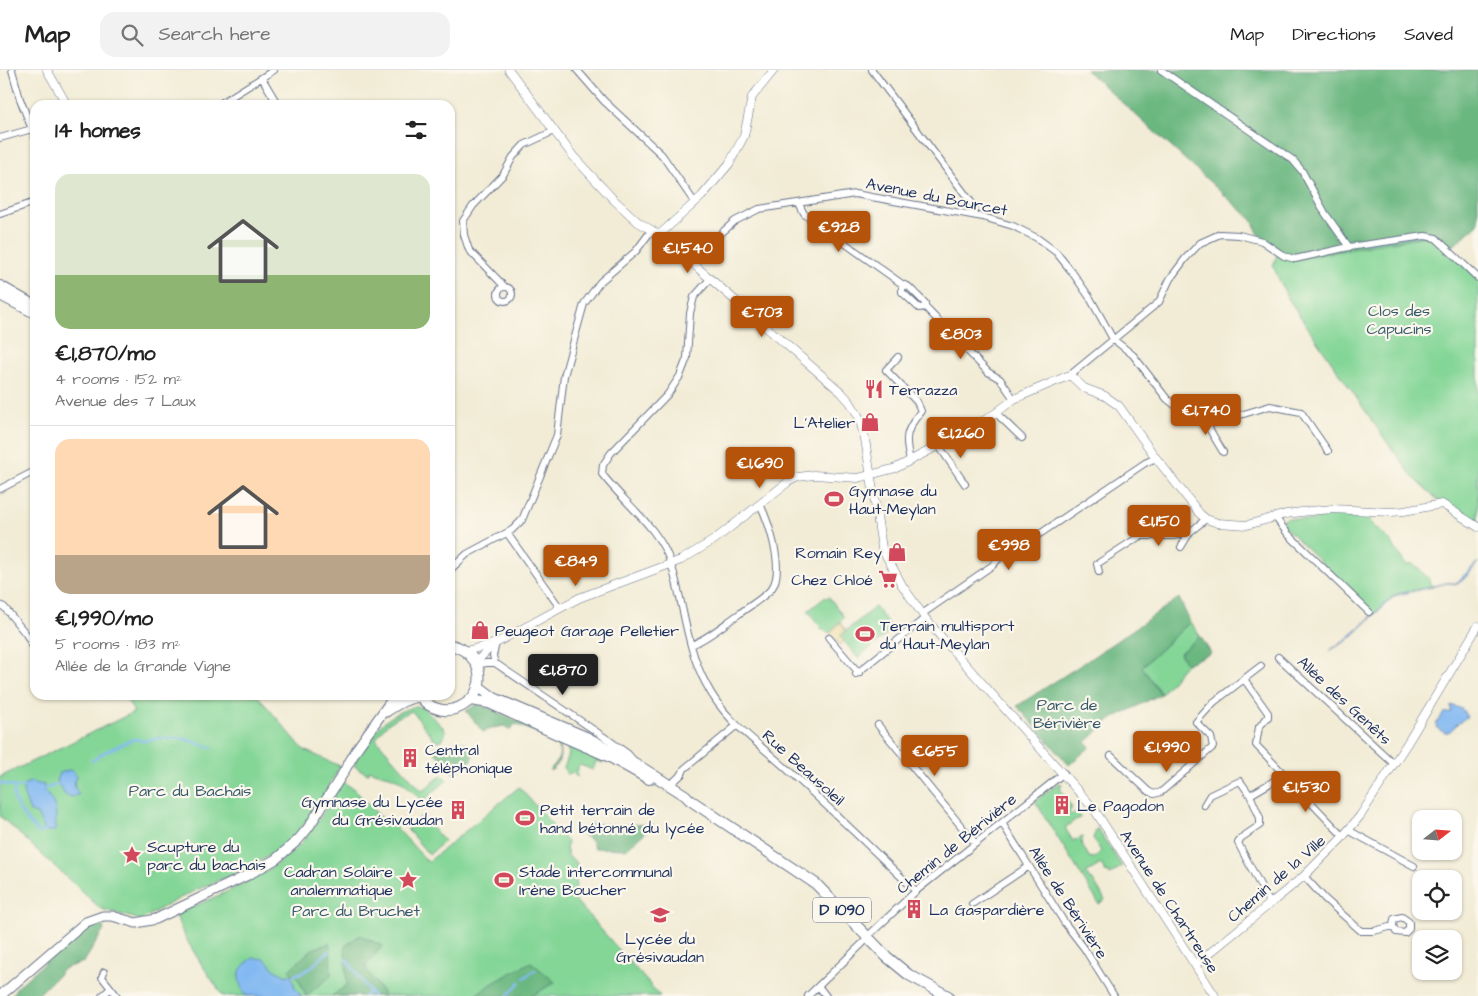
<!DOCTYPE html>
<meta charset="utf-8">
<style>
:root{--surface:#fff;--page:#f2f2f2;--text:#222;--muted:#767676;--line:#e0e0e0;--accent:#b45309}
body{margin:0;font-family:"Architects Daughter",sans-serif;background:var(--page);color:var(--text);height:100vh;display:flex;flex-direction:column;font-size:19px;white-space:nowrap}
*{box-sizing:border-box;margin:0}
p{font-size:16px;color:var(--muted)}
.icon{flex:none;width:28px;height:28px;fill:none;stroke:currentColor;stroke-width:2;stroke-linecap:round;stroke-linejoin:round}
.map{position:relative;flex:1;overflow:hidden}
.sheet{position:absolute;left:30px;top:30px;width:425px;height:600px;display:flex;flex-direction:column;background:var(--surface);border-radius:15px;box-shadow:0 1px 4px #0004}
.sheet>*{flex:none}
.needle{width:32px;rotate:73deg}
.tools{position:absolute;left:1412px;top:740px;display:grid;gap:10px}
.tools a{display:grid;place-items:center;width:50px;height:50px;border-radius:10px;background:var(--surface);box-shadow:0 1px 4px #0004;font-size:25px}
.price{position:absolute;translate:-50% -42px;padding:0 11px;border-radius:5px;background:var(--accent);color:#fff;font-size:16px;line-height:32px;filter:drop-shadow(0 1px 2px #0008)}
.price::after{content:'';position:absolute;left:50%;top:30px;width:15px;height:11px;margin-left:-8px;background:inherit;clip-path:polygon(0 0,100% 0,50% 100%)}
.price.on{background:#222;color:#fff}
ul{padding:0;list-style:none}
li{display:grid;align-content:center;gap:10px;height:265px;padding:0 25px}
li+li{border-top:1px solid var(--line)}
li span{display:grid;place-items:center;height:155px;border-radius:15px;color:#555}
li>.icon{margin-inline-start:auto}
span .icon{width:90px;height:90px;fill:#fffc;stroke-width:1}
li b{font-size:21px}
h2{display:flex;justify-content:space-between;align-items:center;height:60px;padding:0 25px;font-size:21px}
header{display:flex;align-items:center;gap:30px;box-sizing:border-box;height:70px;padding:0 25px;background:var(--surface);border-bottom:1px solid var(--line)}
header strong{font-size:24px}
nav{display:flex;gap:28px;margin-inline-start:auto;font-size:18px}
.search{width:350px;height:45px;background:var(--page);display:flex;align-items:center;gap:12px;box-sizing:border-box;padding:0 18px;border-radius:15px;color:var(--muted);font-size:19px}
.map>svg:first-child{display:block}
</style>
<header>
<strong>Map</strong>
<div class="search"><svg class="icon" aria-label="search" viewBox="0 0 24 24"><circle cx="10" cy="10" r="6"/><path d="M15 15l6 6"/></svg>Search here</div>
<nav><a>Map</a><a>Directions</a><a>Saved</a></nav>
</header>
<div class="map">
<svg width="1478" height="926" viewBox="0 0 1478 926">
<rect width="100%" height="100%" fill="#fbf7ec"/>
<filter id="ink" filterUnits="userSpaceOnUse"><feTurbulence type="fractalNoise" baseFrequency=".02" numOctaves="2"/><feDisplacementMap in="SourceGraphic" scale="10" xChannelSelector="R" yChannelSelector="G"/><feConvolveMatrix kernelMatrix="1 2 1 2 8 2 1 2 1" color-interpolation-filters="sRGB"/></filter>
<filter id="wash" filterUnits="userSpaceOnUse"><feTurbulence type="fractalNoise" baseFrequency=".0096" numOctaves="4" result="noise"/><feDisplacementMap in="SourceGraphic" scale="20" xChannelSelector="R" yChannelSelector="G"/><feGaussianBlur stdDeviation="1.12" result="paint"/><feColorMatrix in="noise" values="0 0 0 0 0 0 0 0 0 0 0 0 0 0 0 0 0 1.4 0 .05"/><feComposite in="paint" operator="in"/></filter>
<g filter="url(#wash)">
<rect width="100%" height="100%" fill="#f2ecd6"/>
<path fill="#84d697" stroke="#50827a" d="M1425 166 1436 168 1478 209V457L1442 434 1412 406 1382 365 1287 227 1273 196 1278 182Z
M1326 443 1367 444C1371 457 1382 462 1390 471 1396 478 1400 487 1406 495L1413 494 1429 509 1433 517 1397 524 1374 544 1283 455V450L1288 448 1312 451 1317 444Z
M829 527 844 547 830 563 823 560 808 541 824 528Z
M875 537 893 559 858 588 840 566Z
M1190 552 1200 566 1180 583 1186 594 1161 624 1142 597Z
M128 625H257L304 680 340 696C327 719 313 748 294 766 266 795 223 807 188 824 172 832 156 841 141 850L105 840 100 838 0 746V707L134 642 126 628Z
M417 636 423 638 443 657C447 662 446 665 442 670L438 671 433 668 412 641C395 648 385 653 376 669L422 721 442 705 447 710 423 731C413 722 403 710 390 706 383 705 377 703 370 700L368 704 354 696C365 668 387 642 417 636Z
M565 671 603 689V693L596 691 593 700 580 695 578 697 577 707 572 702 568 705 564 698 569 684Z
M343 712 354 719 386 753H392L428 792 519 717 568 773 566 778 568 786 577 793 575 830 660 926H223C213 911 175 858 177 844 219 824 268 808 301 773 317 756 329 732 343 712Z
M1059 713 1062 714 1060 718 1072 738 1069 742 1072 745 1078 741 1081 748 1075 750 1065 758 1073 771 1076 769 1077 770 1083 766V768L1081 772 1089 787 1094 788 1101 781 1093 768 1097 758 1121 795 1122 796 1110 805 1108 802 1106 803 1101 794 1086 803 1090 810 1092 809 1105 830 1099 834 1035 731Z
M422 746 444 771 429 785 407 759Z"/>
<path fill="#6bb780" stroke="#43736f" d="M1086 0H1478V154L1451 178 1425 166 1295 189 1262 171 1252 150Z
M1179 528 1190 552 1142 597 1161 624 1110 650 1086 672 1090 677 1069 695 1017 636 1087 591Z
M1200 566 1211 583 1186 594 1180 583Z
M477 634 484 636 550 666 557 670C561 682 562 692 552 700H549C580 673 534 662 515 654L510 660 504 656 493 658 483 662 466 641Z
M459 671 470 675 473 683 472 690 454 704 433 680 436 677Z
M589 754 654 755 626 779 594 778 592 771 584 766 581 760Z
M93 852 102 854 104 860 84 892 65 898 37 926H12L16 918 71 869Z
M360 865 382 876 365 897 385 926H332L347 915 345 876Z
M330 873 331 906 306 926 299 910 289 900 312 879Z
M531 892 555 912 532 926H473L493 913Z"/>
<path fill="#eeda9e" stroke="#84847e" d="M840 552 846 561 840 566 844 571 840 575 830 563Z"/>
<path fill="#83b9f2" stroke="#4f74a8" d="M1478 492 1468 505 1456 514 1447 513 1394 526 1348 570 1329 581 1348 568 1394 525 1447 513H1456Z
M1451 635 1462 639 1467 647C1464 649 1460 651 1457 654 1450 662 1447 666 1437 658L1436 654 1444 643 1451 642Z
M69 700 74 702 76 706C73 714 74 718 79 724L72 727 65 725 57 711 60 703Z
M30 712 44 715 43 720C57 734 57 741 55 761H45L37 744 30 742 23 722 25 714Z
M254 888 265 889 276 901 287 906 291 904 295 918 302 926H247C235 911 236 897 254 888Z"/>
<g fill="none" stroke-linecap="round" stroke-linejoin="round">
<path stroke="#83b9f2" stroke-width="2.5" d="M1359 172 1425 163 1438 165
M92 691 103 683 133 669 144 671 160 668 185 669 212 678
M0 713 16 717C6 730 30 754 39 763L45 761
M16 717H24
M43 719 60 714
M346 889 373 926
M293 906 309 899 329 881
M524 908 535 900
M365 926 370 922
M507 926 520 912"/>
</g>
</g>
<g filter="url(#ink)">
<g fill="none" stroke-linecap="round" stroke-linejoin="round">
<g stroke="#667188" stroke-width="8">
<path id="minor" d="M12 0 20 29 35 67
M577 0 604 31 662 85 695 133
M872 0 974 136V145
M1161 0 1293 90 1302 101 1325 143 1349 177
M262 8 278 35
M218 35 274 0
M0 68 32 59
M799 134 804 144 902 214 909 217 925 233V237L988 302 1000 309 1014 329
M0 144 35 132
M690 191 735 151 759 139 855 124 983 147 1013 156 1037 168 1056 182 1072 202 1090 228 1113 269 1133 285 1167 329 1187 345 1207 355 1270 336 1301 342 1328 381
M710 209 694 227 690 243 687 288 680 306 668 324 611 383 603 395 602 404C625 434 659 457 671 494 684 533 686 578 706 614 725 652 759 673 789 701 832 740 874 781 916 821
M902 214V222L919 238 925 237
M504 216 469 180 464 165 463 151 473 136 503 105 513 87 524 75 554 61
M498 224a7 7 0 1 1 14 0a7 7 0 1 1-14 0Z
M898 287 886 300 917 332 921 341C906 360 904 367 910 390
M1070 305 1159 232 1170 209 1185 189 1200 173 1220 164 1239 165 1262 171 1284 186 1295 189 1349 177 1425 166 1436 168 1478 208
M996 343 1022 368
M1207 355 1223 382
M939 376 965 414
M0 419 35 401
M1275 447 1288 464 1369 542
M507 463 560 538
M1181 477 1190 462
M450 500 467 484 512 460 522 450 557 365 564 306 584 234 600 212 636 181 651 161
M1099 502 1097 494 1140 466H1173L1190 462 1206 449
M0 535 4 537 26 564 35 580
M922 544 993 495 1000 487 1010 484 1145 393 1156 388
M829 568 859 603
M691 575C709 568 723 555 739 544 749 536 764 528 772 518 785 499 769 453 760 434
M1278 587 1394 694
M495 593 493 586 496 573
M477 595 486 593H495L610 671 628 684 634 691
M856 604 925 548
M1244 609 1261 596
M878 655 975 773
M1111 686 1148 721 1154 724 1161 722 1213 677 1211 667 1196 652 1214 632 1244 609 1268 643V647L1259 657 1256 675 1343 766
M670 715 682 704 684 699 736 656
M1204 735 1210 725 1240 711 1250 725
M1002 753 1064 852 1084 878 1114 926
M1348 760 1414 796
M1304 806 1325 829 1361 861H1374L1393 856 1396 862 1405 863 1409 859V852L1402 847 1394 849 1393 856
M972 834 1029 796
M1270 834 1238 773 1241 768 1260 755V748L1250 725 1284 705
M868 866 916 821 1064 703
M104 902 102 907 117 926
M819 917 826 926
M102 926 110 919
M808 926 863 873"/>
</g>
<g stroke="#667188" stroke-width="9">
<path id="tertiary" d="M47 0 67 35
M509 0 573 86 613 129 638 152 668 170 699 199 841 322 850 332 859 347 865 369 882 478 902 515 925 548 942 568 1094 739 1215 926
M659 165 702 126 729 94 744 66 752 27 774 0
M466 581 496 573 579 528 681 490 714 470 788 412 798 407 814 405 858 408 896 398 972 358 996 343 1014 329 1070 305 1084 318 1105 326 1119 336 1156 388 1200 444 1206 449 1218 453 1247 455 1286 444 1310 441 1333 439 1391 442 1404 441 1442 434 1478 457
M477 595 480 588 492 576
M1195 895 1304 806 1340 770 1360 746 1408 672 1478 556"/>
</g>
<g stroke="#667188" stroke-width="11">
<path id="secondary" d="M386 642C397 635 407 628 420 627
M0 926 86 852 103 846H112L136 853 156 849 248 805 276 789 298 770 308 758 342 705 358 677 395 625"/>
</g>
<g stroke="#667188" stroke-width="12">
<path id="primary" d="M0 216 35 236
M0 225 35 243
M478 616 494 628 586 667 636 694 685 725 690 730 816 814 887 887 909 905 948 926
M419 625C443 660 495 628 475 592 469 582 461 577 450 575
M471 630 489 633 557 664 610 687 649 709"/>
</g>
<use href="#minor" stroke="#fff" stroke-width="6"/>
<use href="#tertiary" stroke="#fff" stroke-width="8"/>
<use href="#secondary" stroke="#fff" stroke-width="9"/>
<use href="#primary" stroke="#fff" stroke-width="10"/>
</g>
</g>
<defs>
<g id="restaurant-bare" transform="scale(1.5)"><path d="M-5-6h1v4h1v-4h1v4h1v-4h1v5L-1.5 .5V6h-2V.5L-5-1ZM5-6V6H3V1.5H1.5Q1.5-4 5-6Z" fill="#d1495b" stroke="#fbf7ec" stroke-width="2.5" paint-order="stroke"/></g>
<g id="shop-bare" transform="scale(1.5)"><path d="M-5-2.5h2.3a2.7 3.5 0 0 1 5.4 0H5L5.5 6h-11ZM-1.5-2.5h3a1.5 2.3 0 0 0-3 0Z" fill="#d1495b" stroke="#fbf7ec" stroke-width="2.5" paint-order="stroke"/></g>
<g id="stadium-bare" transform="scale(1.5)"><path d="M0-5a6.5 5 0 1 0 0 10a6.5 5 0 1 0 0-10ZM-3.5-1.8h7v3.6h-7Z" fill="#d1495b" stroke="#fbf7ec" stroke-width="2.5" paint-order="stroke"/></g>
<g id="supermarket-bare" transform="scale(1.5)"><path d="M-6-5.5h2.5l.6 2H6L4.5 2H-2.5L-4.4-4H-6ZM-1.5 3.2a1.3 1.3 0 1 0 .1 0ZM3 3.2a1.3 1.3 0 1 0 .1 0Z" fill="#d1495b" stroke="#fbf7ec" stroke-width="2.5" paint-order="stroke"/></g>
<g id="building-bare" transform="scale(1.5)"><path d="M-4-6H4V6H1V3H-1V6H-4ZM-2.5-4.3h1.7v1.8h-1.7ZM.8-4.3h1.7v1.8H.8ZM-2.5-1h1.7V.8h-1.7ZM.8-1h1.7V.8H.8Z" fill="#d1495b" stroke="#fbf7ec" stroke-width="2.5" paint-order="stroke"/></g>
<g id="sight-bare" transform="scale(1.5)"><path d="M0-6L1.8-2.2L6-1.7L2.9 1.2L3.7 5.4L0 3.3L-3.7 5.4L-2.9 1.2L-6-1.7L-1.8-2.2Z" fill="#d1495b" stroke="#fbf7ec" stroke-width="2.5" paint-order="stroke"/></g>
<g id="school-bare" transform="scale(1.5)"><path d="M0-5L7-2L0 1L-7-2ZM-4 1L0 2.5L4 1V4Q0 6-4 4Z" fill="#d1495b" stroke="#fbf7ec" stroke-width="2.5" paint-order="stroke"/></g>
</defs>
<g fill-rule="evenodd">
<use href="#restaurant-bare" x="874" y="319"/>
<use href="#shop-bare" x="870" y="352"/>
<use href="#stadium-bare" x="834" y="429"/>
<use href="#shop-bare" x="897" y="482"/>
<use href="#supermarket-bare" x="888" y="509"/>
<use href="#shop-bare" x="480" y="560"/>
<use href="#stadium-bare" x="865" y="564"/>
<use href="#building-bare" x="410" y="688"/>
<use href="#building-bare" x="1062" y="735"/>
<use href="#building-bare" x="458" y="740"/>
<use href="#stadium-bare" x="525" y="748"/>
<use href="#sight-bare" x="132" y="785"/>
<use href="#sight-bare" x="408" y="810"/>
<use href="#stadium-bare" x="504" y="810"/>
<use href="#building-bare" x="914" y="839"/>
<use href="#school-bare" x="660" y="845"/>
</g>
<g text-anchor="middle" stroke-width="4.5" stroke-linejoin="round" paint-order="stroke">
<rect fill="#fbf7ec" stroke="#5e6b89" stroke-width="1" x="813" y="827.5" width="58" height="25" rx="4"/>
<g font-size="15" font-weight="bold" fill="#1b2f5e">
<text x="842" y="845">D 1090</text>
</g>
<g font-size="16" fill="#1b2f5e" stroke="#fbf7ec">
<text transform="translate(937 126) rotate(11)" y="6">Avenue du Bourcet</text>
<text transform="translate(1345 630) rotate(43)" y="6">Allée des Genêts</text>
<text transform="translate(804 697) rotate(42)" y="6">Rue Beausoleil</text>
<text transform="translate(956 773) rotate(-39)" y="6">Chemin de Bérivière</text>
<text transform="translate(1276 808) rotate(-41)" y="6">Chemin de la Ville</text>
<text transform="translate(1170 831) rotate(57)" y="6">Avenue de Chartreuse</text>
<text transform="translate(1069 832) rotate(57)" y="6">Allée de Bérivière</text>
</g>
<g font-size="16" fill="#35596c" stroke="#fbf7ec">
<text x="1399" y="246">Clos des<tspan x="1399" dy="18">Capucins</tspan></text>
<text x="1067" y="640">Parc de<tspan x="1067" dy="18">Bérivière</tspan></text>
<text x="190" y="726">Parc du Bachais</text>
<text x="356" y="846">Parc du Bruchet</text>
</g>
<g font-size="16" fill="#1b2f5e" stroke="#fbf7ec" text-anchor="start">
<text x="889" y="325">Terrazza</text>
<text x="855" y="358" text-anchor="end">L’Atelier</text>
<text x="849" y="426">Gymnase du<tspan x="849" dy="18">Haut-Meylan</tspan></text>
<text x="882" y="488" text-anchor="end">Romain Rey</text>
<text x="873" y="515" text-anchor="end">Chez Chloé</text>
<text x="880" y="561">Terrain multisport<tspan x="880" dy="18">du Haut-Meylan</tspan></text>
<text x="495" y="566">Peugeot Garage Pelletier</text>
<text x="425" y="685">Central<tspan x="425" dy="18">téléphonique</tspan></text>
<text x="443" y="737" text-anchor="end">Gymnase du Lycée<tspan x="443" dy="18">du Grésivaudan</tspan></text>
<text x="1077" y="741">Le Pagodon</text>
<text x="540" y="745">Petit terrain de<tspan x="540" dy="18">hand bétonné du lycée</tspan></text>
<text x="147" y="782">Scupture du<tspan x="147" dy="18">parc du bachais</tspan></text>
<text x="393" y="807" text-anchor="end">Cadran Solaire<tspan x="393" dy="18">analemmatique</tspan></text>
<text x="519" y="807">Stade intercommunal<tspan x="519" dy="18">Irène Boucher</tspan></text>
<text x="929" y="845">La Gaspardière</text>
<text x="660" y="874" text-anchor="middle">Lycée du<tspan x="660" dy="18">Grésivaudan</tspan></text>
</g>
</g>
</svg>
<div class="tools">
<a><svg class="needle" viewBox="-14 -14 28 28"><path d="M0-13l5 13h-10z" fill="#e53935"/><path d="M0 13l5-13h-10z" fill="#767676"/></svg></a>
<a><svg class="icon" aria-label="locate" viewBox="0 0 24 24"><circle cx="12" cy="12" r="6"/><path d="M12 2v4M12 18v4M2 12h4M18 12h4"/></svg></a>
<a><svg class="icon" aria-label="layers" viewBox="0 0 24 24"><path d="M12 4l9 5-9 5-9-5zM3 14l9 5 9-5"/></svg></a>
</div>
<b class="price" style="left:839px;top:183px">€928</b>
<b class="price" style="left:688px;top:204px">€1,540</b>
<b class="price" style="left:762px;top:268px">€703</b>
<b class="price" style="left:961px;top:290px">€803</b>
<b class="price" style="left:1206px;top:366px">€1,740</b>
<b class="price" style="left:961px;top:389px">€1,260</b>
<b class="price" style="left:760px;top:419px">€1,690</b>
<b class="price" style="left:1159px;top:477px">€1,150</b>
<b class="price" style="left:1009px;top:501px">€998</b>
<b class="price" style="left:576px;top:517px">€849</b>
<b class="price on" style="left:563px;top:626px">€1,870</b>
<b class="price" style="left:1167px;top:703px">€1,990</b>
<b class="price" style="left:935px;top:707px">€655</b>
<b class="price" style="left:1306px;top:743px">€1,530</b>
<section class="sheet">
<h2>14 homes<svg class="icon" aria-label="filters" viewBox="0 0 24 24"><path d="M4 7h16M4 17h16"/><circle cx="9" cy="7" r="2"/><circle cx="15" cy="17" r="2"/></svg></h2>
<ul>
<li><span style="background:linear-gradient(#dfe7d0 65%,#8fb573 0)"><svg class="icon" aria-label="home" viewBox="0 0 24 24"><path d="M3 11l9-7 9 7M6 9v11h12V9"/></svg></span><div><b>€1,870/mo</b><p>4 rooms · 152 m²</p><p>Avenue des 7 Laux</p></div></li>
<li><span style="background:linear-gradient(#ffd9b3 75%,#b9a48a 0)"><svg class="icon" aria-label="home" viewBox="0 0 24 24"><path d="M3 11l9-7 9 7M6 9v11h12V9"/></svg></span><div><b>€1,990/mo</b><p>5 rooms · 183 m²</p><p>Allée de la Grande Vigne</p></div></li>
</ul>
</section>
</div>
